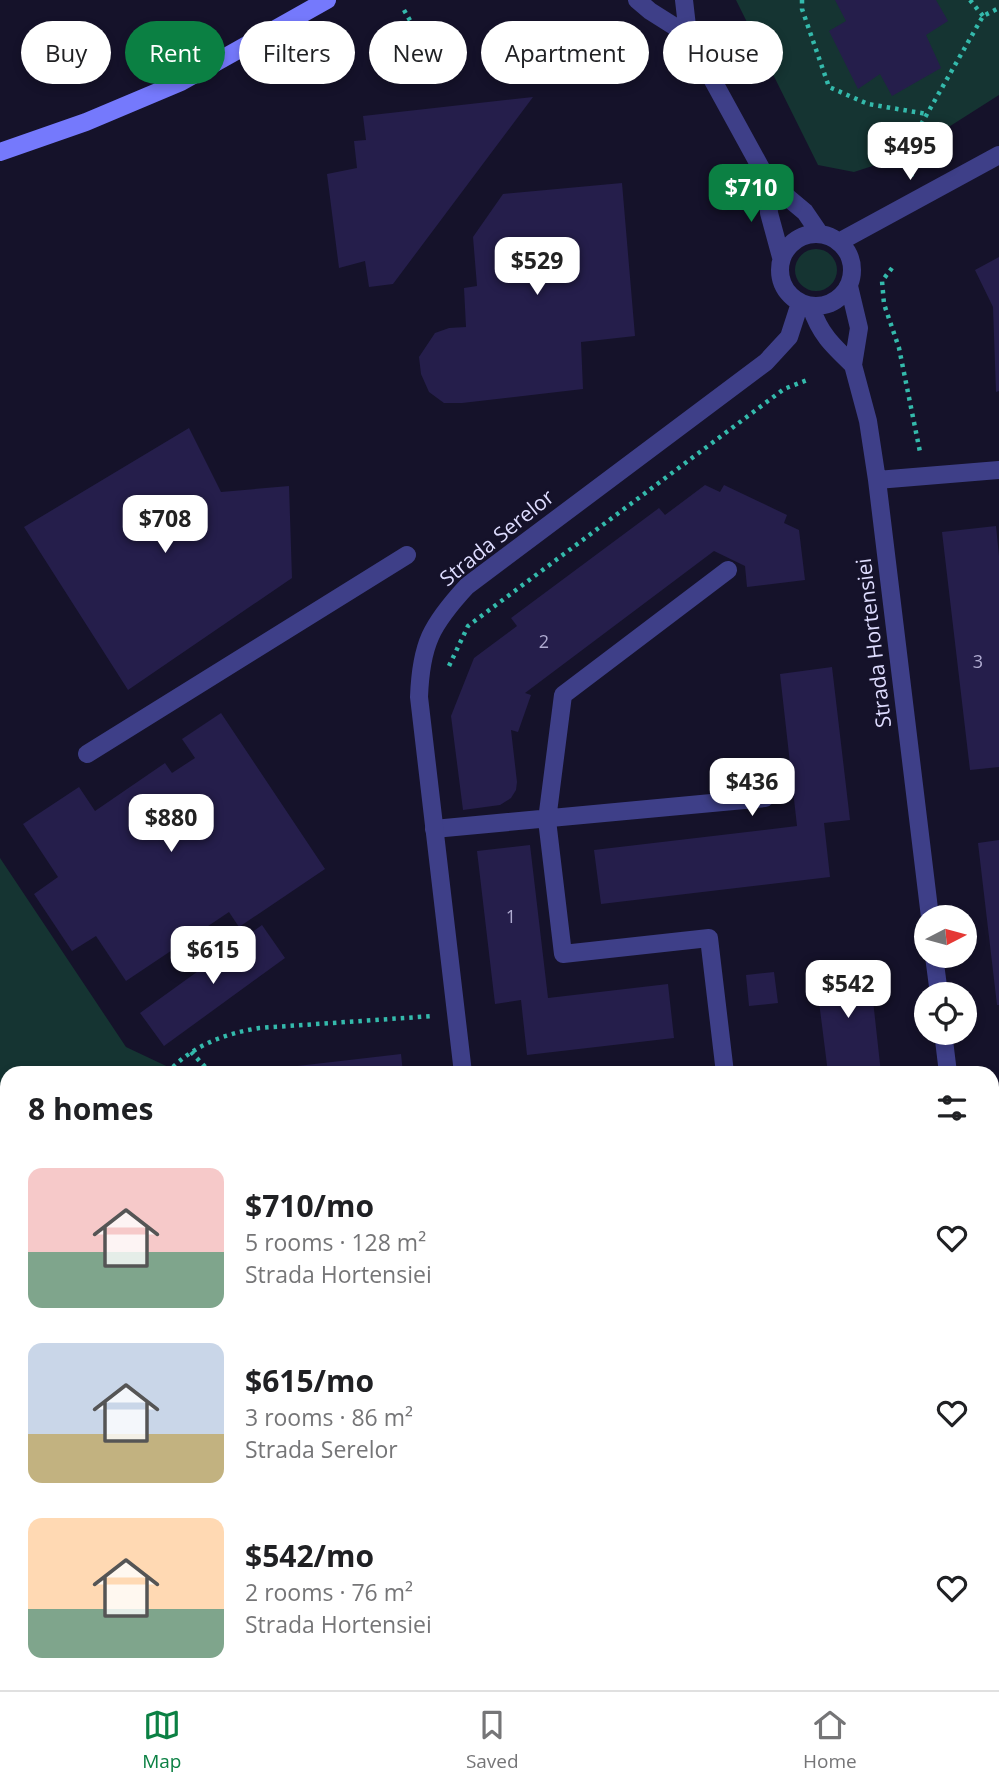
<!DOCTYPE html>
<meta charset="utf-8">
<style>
:root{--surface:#fff;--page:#f2f2f2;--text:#202124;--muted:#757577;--line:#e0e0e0;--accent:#0b8043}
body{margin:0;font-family:"Open Sans",sans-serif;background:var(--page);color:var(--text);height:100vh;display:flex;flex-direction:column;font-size:26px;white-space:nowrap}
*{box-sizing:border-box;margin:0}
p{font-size:23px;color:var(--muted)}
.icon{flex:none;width:38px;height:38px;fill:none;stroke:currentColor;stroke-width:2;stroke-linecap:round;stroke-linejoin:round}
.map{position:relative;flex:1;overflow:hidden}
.sheet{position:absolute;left:0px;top:1066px;width:999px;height:625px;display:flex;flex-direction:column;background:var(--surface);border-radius:21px 21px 0 0;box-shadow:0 4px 10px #0003}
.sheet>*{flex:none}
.guide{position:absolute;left:21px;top:21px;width:957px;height:63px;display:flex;gap:14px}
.needle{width:46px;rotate:84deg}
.controls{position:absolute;left:914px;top:905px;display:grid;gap:14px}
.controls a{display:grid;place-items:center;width:63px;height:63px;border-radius:50%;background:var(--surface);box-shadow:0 4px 10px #0003;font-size:35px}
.price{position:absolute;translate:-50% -60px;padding:0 16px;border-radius:14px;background:#fff;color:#222;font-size:23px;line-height:46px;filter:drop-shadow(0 2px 4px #0008)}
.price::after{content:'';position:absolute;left:50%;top:42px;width:21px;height:16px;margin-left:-10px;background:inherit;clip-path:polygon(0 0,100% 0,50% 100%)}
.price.selected{background:var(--accent);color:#fff}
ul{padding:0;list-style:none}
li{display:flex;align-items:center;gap:21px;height:175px;padding:0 28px}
li span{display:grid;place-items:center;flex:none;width:196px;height:140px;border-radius:14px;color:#555}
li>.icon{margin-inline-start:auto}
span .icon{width:84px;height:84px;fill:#fffc;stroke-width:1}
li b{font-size:30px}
h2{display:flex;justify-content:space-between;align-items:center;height:84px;padding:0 28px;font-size:30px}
.pill{padding:0 24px;border-radius:32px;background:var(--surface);box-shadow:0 4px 10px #0003;font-size:24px;line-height:63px}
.pill.selected{background:var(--accent);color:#fff}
.tabs{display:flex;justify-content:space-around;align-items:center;height:98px;border-top:2px solid var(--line);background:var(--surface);font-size:19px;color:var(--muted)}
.tabs a{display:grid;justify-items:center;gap:4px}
.tabs .selected{color:var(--accent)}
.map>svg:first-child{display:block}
</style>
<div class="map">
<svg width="999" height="1690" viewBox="0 0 999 1690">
<rect width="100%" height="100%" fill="#15122a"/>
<path fill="#153432" d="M736 0H999V95L903 156 854 172 818 165Z
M795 270a21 21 0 1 1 42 0a21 21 0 1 1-42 0Z
M0 858 126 1047 181 1073H7V1684H460L463 1690H0Z"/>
<path fill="#251e4b" d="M835 0H936L948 21 926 35 941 68 892 96 880 74 858 89 829 31 846 21Z
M533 97 393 284 369 287 365 261 339 268 327 174 357 168 354 141 366 140 363 116Z
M622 183 635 336 581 342 583 389 462 403H444L429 392 421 374 419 357 435 333 449 328 466 327 464 288 477 286 473 237 503 194Z
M999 257V391L996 392 993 307 975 270Z
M189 428 221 492 289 486 292 578 128 690 24 527Z
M705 485 720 492 724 485 787 515 784 523 799 530 805 580 747 587 745 566 714 551 525 693 531 695 518 732 511 730 517 782 516 790 511 798 500 805 463 810 451 716 474 658 517 626 511 618 659 508 665 515Z
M996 526 999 556V767L970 770 942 532Z
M832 667 850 820 824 823 830 877 601 904 594 850 797 826 780 674Z
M221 713 325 869 239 927 229 912 126 981 96 936 72 951 34 894 58 877 23 824 79 787 95 811 165 763 172 773 195 758 182 739Z
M999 840V1005H997L978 843Z
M530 845 548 998 668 984 674 1038 527 1055 521 1000 495 1004 477 851Z
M262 925 285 958 164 1046 140 1013Z
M869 964 881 1073H828L815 970Z
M774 972 778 1003 749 1006 746 975Z
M401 1054 403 1073H253V1071Z
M313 1684H397L398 1690H314Z
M786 1684H856L857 1690H746Z"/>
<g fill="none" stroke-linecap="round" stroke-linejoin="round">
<path stroke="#34baac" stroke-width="4.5" stroke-dasharray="3.5 5" stroke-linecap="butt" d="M802 0V9L829 87 868 104 927 114
M970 0 983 16
M404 10 416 31
M912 177 903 156 983 16 999 8
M892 268 882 281 884 304 899 348 920 452
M449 666 468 626 784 389 810 379
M191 1052 211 1073
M167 1073C192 1046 223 1034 259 1028L433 1016
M0 1128 7 1127
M0 1374 7 1373
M0 1579 7 1596
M0 1628 7 1629
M44 1684 47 1690
M191 1684 196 1690
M304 1684 308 1690
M439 1684 440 1690
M247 1690 253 1684"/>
<path stroke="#3e3f88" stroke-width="18" d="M87 754 407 555
M434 829 765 798
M725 1073 709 938 563 954 547 820 563 695 728 570
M671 1684V1690"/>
<path stroke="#3e3f88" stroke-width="18" d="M637 0 650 11 688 35
M684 0 688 35 768 181 805 212 820 234
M768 181 769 213 781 257
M780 270a36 36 0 1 1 72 0a36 36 0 1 1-72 0Z
M839 242 999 155
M849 286 859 328 853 365 868 421 877 480 930 917
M811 307C820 334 832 345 853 365
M877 480 999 470
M934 956 939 994
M943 1032 948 1073
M463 1073 419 697C421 644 431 625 467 586L766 362 789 337 800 303
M992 1448 995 1472 999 1480
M992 1578 993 1592
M992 1658 999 1663
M534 1684V1690"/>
<path stroke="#7579fc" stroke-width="18" d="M0 152 86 122 181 82 327 0"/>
</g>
<g text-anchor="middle" stroke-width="5" stroke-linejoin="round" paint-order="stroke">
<g font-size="18" fill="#b0acd1">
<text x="544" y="648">2</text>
<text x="978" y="668">3</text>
<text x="511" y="923">1</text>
</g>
<g font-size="21" fill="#dedcfe" stroke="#15122a">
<text transform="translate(497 538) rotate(-39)" y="7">Strada Serelor</text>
<text transform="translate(874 643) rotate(-97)" y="7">Strada Hortensiei</text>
</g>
</g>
</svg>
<div class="controls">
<a><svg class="needle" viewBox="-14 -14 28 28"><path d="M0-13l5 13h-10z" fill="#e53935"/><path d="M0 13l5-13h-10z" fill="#757577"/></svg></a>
<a><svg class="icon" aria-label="locate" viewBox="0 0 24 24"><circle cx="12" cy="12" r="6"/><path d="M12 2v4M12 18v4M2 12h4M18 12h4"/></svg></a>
</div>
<b class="price" style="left:910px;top:182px">$495</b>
<b class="price selected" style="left:751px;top:224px">$710</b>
<b class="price" style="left:537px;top:297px">$529</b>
<b class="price" style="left:165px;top:555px">$708</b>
<b class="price" style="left:752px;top:818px">$436</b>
<b class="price" style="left:171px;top:854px">$880</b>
<b class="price" style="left:213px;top:986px">$615</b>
<b class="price" style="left:848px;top:1020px">$542</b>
<div class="guide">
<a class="pill">Buy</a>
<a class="pill selected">Rent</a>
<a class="pill">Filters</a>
<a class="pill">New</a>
<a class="pill">Apartment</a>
<a class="pill">House</a>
</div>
<section class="sheet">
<h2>8 homes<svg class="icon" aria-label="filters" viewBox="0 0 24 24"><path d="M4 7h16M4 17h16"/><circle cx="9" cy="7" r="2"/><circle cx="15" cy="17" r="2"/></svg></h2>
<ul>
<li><span style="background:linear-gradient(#f6c9c9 60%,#7fa58c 0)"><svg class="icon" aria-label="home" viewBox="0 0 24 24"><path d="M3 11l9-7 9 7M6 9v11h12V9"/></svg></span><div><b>$710/mo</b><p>5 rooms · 128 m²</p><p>Strada Hortensiei</p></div><svg class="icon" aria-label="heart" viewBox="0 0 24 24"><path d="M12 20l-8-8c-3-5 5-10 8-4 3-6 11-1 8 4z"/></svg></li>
<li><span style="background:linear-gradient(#c9d6e8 65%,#c2b280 0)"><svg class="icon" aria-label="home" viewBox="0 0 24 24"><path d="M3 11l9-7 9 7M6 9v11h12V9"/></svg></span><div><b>$615/mo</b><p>3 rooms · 86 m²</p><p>Strada Serelor</p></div><svg class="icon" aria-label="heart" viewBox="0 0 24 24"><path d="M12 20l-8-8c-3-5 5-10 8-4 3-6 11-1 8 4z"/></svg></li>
<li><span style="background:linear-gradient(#ffd9b3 65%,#7fa58c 0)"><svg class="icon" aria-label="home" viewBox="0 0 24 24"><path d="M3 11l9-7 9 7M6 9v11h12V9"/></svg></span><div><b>$542/mo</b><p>2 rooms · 76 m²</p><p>Strada Hortensiei</p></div><svg class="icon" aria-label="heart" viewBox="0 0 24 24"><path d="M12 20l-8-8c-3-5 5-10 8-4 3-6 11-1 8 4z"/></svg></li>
</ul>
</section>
</div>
<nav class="tabs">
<a class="selected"><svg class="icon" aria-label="map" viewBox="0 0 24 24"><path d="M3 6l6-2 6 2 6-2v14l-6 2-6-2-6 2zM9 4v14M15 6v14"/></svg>Map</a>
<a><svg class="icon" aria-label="saved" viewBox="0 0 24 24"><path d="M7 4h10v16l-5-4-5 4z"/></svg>Saved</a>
<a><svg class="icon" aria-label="home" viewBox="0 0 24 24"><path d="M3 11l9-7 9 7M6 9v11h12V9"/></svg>Home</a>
</nav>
